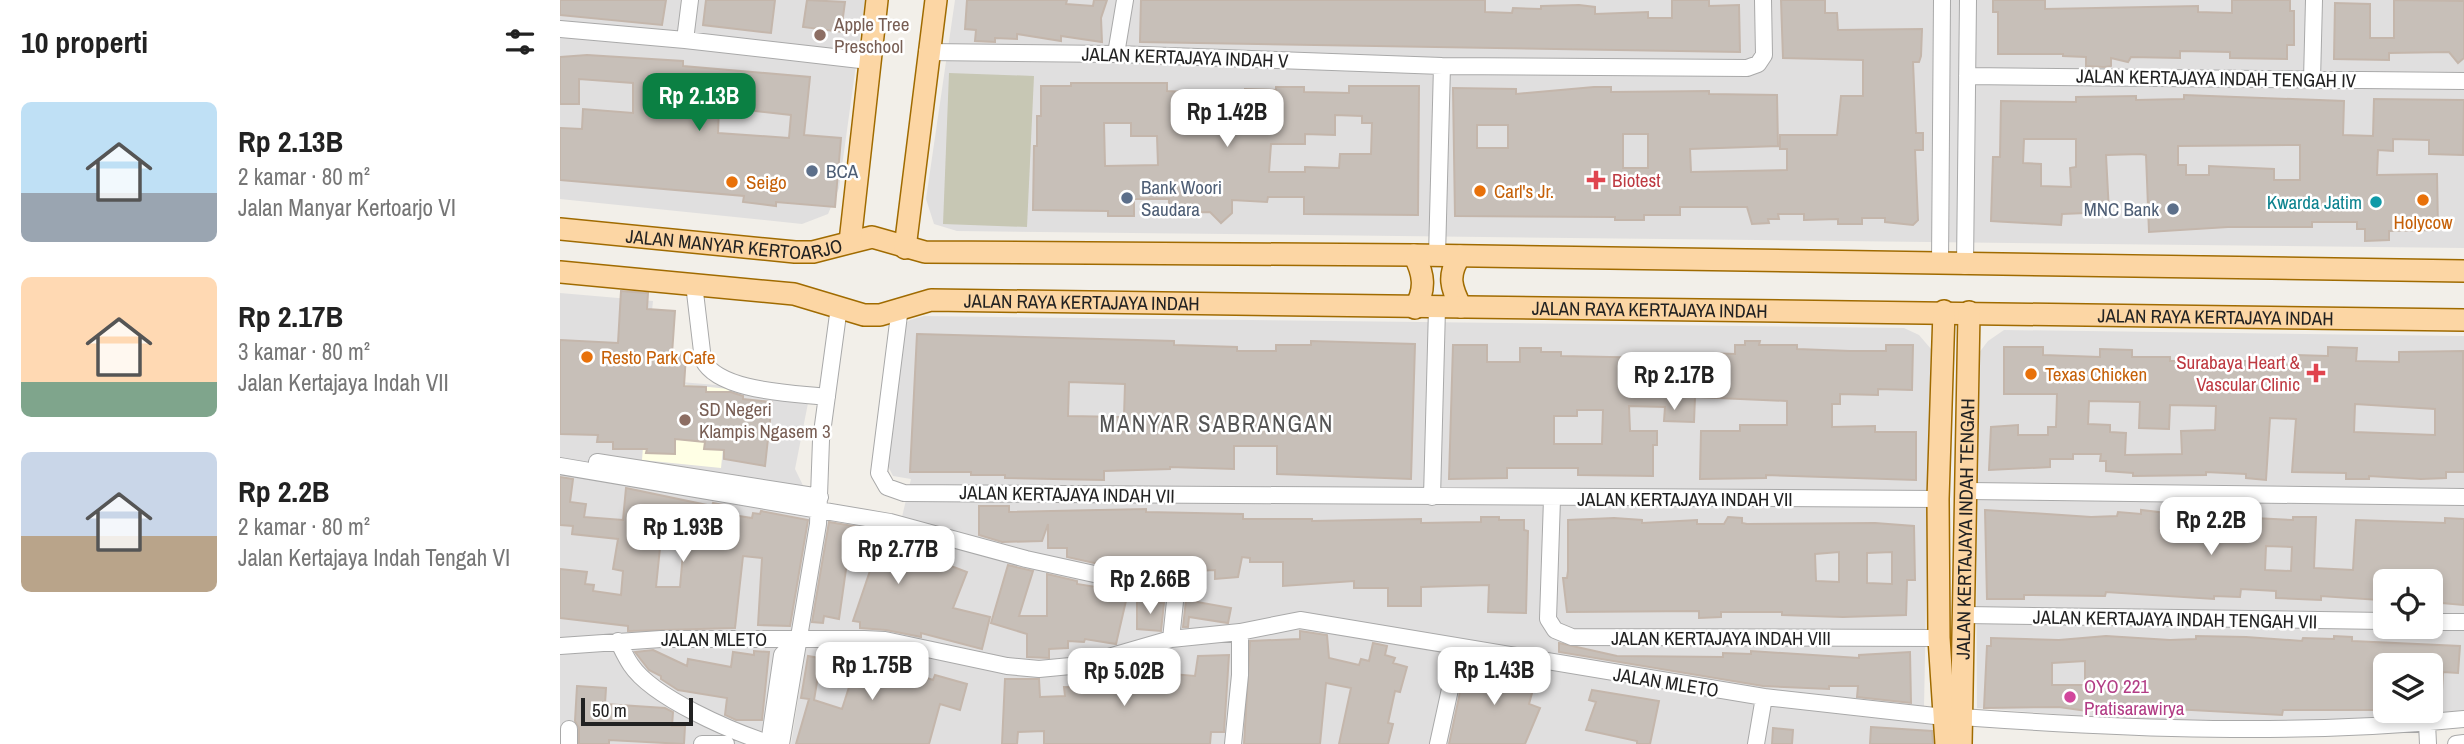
<!DOCTYPE html>
<html lang="id">
<meta charset="utf-8">
<style>
:root{--surface:#fff;--page:#f2f2f2;--text:#222;--muted:#767676;--accent:#0b8043}
body{margin:0;font-family:"Archivo Narrow",sans-serif;background:var(--page);color:var(--text);height:100vh;display:flex;flex-direction:column;font-size:26px;white-space:nowrap}
*{box-sizing:border-box;margin:0}
p{font-size:23px;color:var(--muted)}
.icon{flex:none;width:38px;height:38px;fill:none;stroke:currentColor;stroke-width:2;stroke-linecap:round;stroke-linejoin:round}
.map{position:relative;flex:1;overflow:hidden}
.panel{display:flex;flex-direction:column;background:var(--surface);width:560px}
.panel>*{flex:none}
.controls{position:absolute;left:1813px;top:569px;display:grid;gap:14px}
.controls a{display:grid;place-items:center;width:70px;height:70px;border-radius:10px;background:var(--surface);box-shadow:0 4px 10px #0003;font-size:35px}
.scale{position:absolute;left:21px;bottom:18px;width:112px;box-sizing:border-box;padding-left:7px;border:4px solid #222;border-top:0;font-size:19px;line-height:24px;white-space:nowrap;color:#222;-webkit-text-stroke:5px #fff;paint-order:stroke}
.price{position:absolute;translate:-50% -60px;padding:0 16px;border-radius:14px;background:#fff;color:#222;font-size:23px;line-height:46px;filter:drop-shadow(0 2px 4px #0008)}
.price::after{content:'';position:absolute;left:50%;top:42px;width:21px;height:16px;margin-left:-10px;background:inherit;clip-path:polygon(0 0,100% 0,50% 100%)}
.price.active{background:var(--accent);color:#fff}
ul{padding:0;list-style:none}
li{display:flex;align-items:center;gap:21px;height:175px;padding:0 21px}
li span{display:grid;place-items:center;flex:none;width:196px;height:140px;border-radius:10px;color:#555}
li>.icon{margin-inline-start:auto}
span .icon{width:84px;height:84px;fill:#fffc;stroke-width:1}
li b{font-size:30px}
h2{display:flex;justify-content:space-between;align-items:center;height:84px;padding:0 21px;font-size:30px}
main{display:flex;flex:1;min-height:0}
.map>svg:first-child{display:block}
</style>
<main>
<section class="panel">
<h2>10 properti<svg class="icon" aria-label="filters" viewBox="0 0 24 24"><path d="M4 7h16M4 17h16"/><circle cx="9" cy="7" r="2"/><circle cx="15" cy="17" r="2"/></svg></h2>
<ul>
<li><span style="background:linear-gradient(#bfe0f5 65%,#9aa5b1 0)"><svg class="icon" aria-label="home" viewBox="0 0 24 24"><path d="M3 11l9-7 9 7M6 9v11h12V9"/></svg></span><div><b>Rp 2.13B</b><p>2 kamar · 80 m²</p><p>Jalan Manyar Kertoarjo VI</p></div></li>
<li><span style="background:linear-gradient(#ffd9b3 75%,#7fa58c 0)"><svg class="icon" aria-label="home" viewBox="0 0 24 24"><path d="M3 11l9-7 9 7M6 9v11h12V9"/></svg></span><div><b>Rp 2.17B</b><p>3 kamar · 80 m²</p><p>Jalan Kertajaya Indah VII</p></div></li>
<li><span style="background:linear-gradient(#c9d6e8 60%,#b9a48a 0)"><svg class="icon" aria-label="home" viewBox="0 0 24 24"><path d="M3 11l9-7 9 7M6 9v11h12V9"/></svg></span><div><b>Rp 2.2B</b><p>2 kamar · 80 m²</p><p>Jalan Kertajaya Indah Tengah VI</p></div></li>
</ul>
</section>
<div class="map">
<svg width="1904" height="744" viewBox="0 0 1904 744">
<rect width="100%" height="100%" fill="#f2efe9"/>
<path fill="#e0dfdf" fill-rule="evenodd" d="M0 0H305L279 188 268 214 242 224 0 199Z
M395 0H1904V248L397 231 374 224 366 199Z
M0 293 93 301 85 379 250 393 235 469 254 508 235 630 218 648 206 744H0Z
M364 316 1344 328 1359 335 1371 349 1364 707 1379 729V744H231L267 514 341 521 351 479 333 476 324 458 340 327 350 320Z
M1444 330 1904 336V711L1768 723 1635 725 1417 708 1415 358 1428 341ZM1825 581H1871V626H1825ZM1825 665H1871V710H1825Z"/>
<path fill="#ffffe5" d="M88 381 169 389 161 468 82 460Z"/>
<path fill="#c7c7b4" d="M389 73 474 76 467 227 383 224Z"/>
<path fill="#c7bfb8" stroke="#c4b6ab" stroke-width="2" fill-rule="evenodd" d="M0 0H106L102 25 0 15Z
M146 0H215L211 33 143 25Z
M247 0 285 2 281 32 243 27Z
M407 0H507L506 4 533 6 534 0H547L541 18 542 42 501 36V41L457 34V39L435 38V42L415 41 416 30 405 29Z
M581 0H925V12L952 13 953 8 981 9V6L1019 5 1035 7V14L1088 12V18H1112V0H1149V6L1179 5 1180 52 580 42Z
M1221 0H1265V13H1277L1278 30 1362 29 1361 56 1359 62H1353L1356 133H1363V150H1355L1358 220 1353 225 1325 222V218H1302V224H1278V219L1244 220V214H1218L1219 219H1208L1209 223 1192 224 1187 207H1120V215H1084V220H1055V217L895 216 893 88 956 89V94L1034 87H1051V92L1149 91V94L1217 95 1218 146 1130 149 1131 172 1227 170V149H1220V135H1277L1281 96H1303V60L1223 58ZM917 125H948V148H917ZM1063 134H1088V168H1063Z
M1433 0H1485V9L1638 6V12L1672 13V0H1730V11H1734V45H1727V59L1670 58V52L1620 51V58L1571 57 1568 62 1551 58V66L1544 67 1526 66V57L1503 56V54H1438V12H1433Z
M1834 0 1904 1V58L1898 63 1889 52 1829 53V60L1774 59 1775 3 1810 4V38H1834Z
M27 55 123 61V66L250 77 244 135 281 138 275 207 216 202V206L183 202 184 196 0 180V128L22 129 23 109 73 113V83L19 79V104H0V57ZM159 107 231 115 229 138 158 133Z
M511 83H607V91L664 94 685 92V89L716 90V87H744V92L789 93V86H859L858 215 744 214V197H708L707 202 672 200V213L661 223 650 212 609 213V199H574V216H548V211L473 210 474 146H477V116H481V86H511ZM775 115 802 116V123H812L811 154H780L779 168 745 167V172H709L711 144H745V134L775 135ZM544 123H571V136H597L598 165 545 166Z
M1624 95 1784 101 1783 135 1813 136 1814 99 1904 100 1903 155 1869 154V140L1833 139V151L1818 150 1817 175 1877 174 1878 230 1829 231V240L1805 241V229H1797V222H1752V227H1668L1589 232 1586 155 1581 154 1546 155 1549 212 1502 214 1501 225 1431 221 1433 157H1440L1441 101 1516 102V97L1576 96V100L1624 99ZM1464 139H1516V167L1510 168 1511 187 1481 186V164L1463 163ZM1740 145V180H1714V169L1649 166V175H1626V165H1618V146Z
M61 291 88 293 87 309 115 311 112 354 126 355 124 386 146 387V392H171L183 396V399L212 402 205 466 164 459V450L144 449 145 442 115 439V454L86 453 87 449H53V442H37L38 435 0 434V340L58 343Z
M357 334 614 341V345L677 347V351H716V345H751V341L855 344 851 479 717 474V446H674V469L610 467V469L544 471V480L445 478V475H411V472H350ZM509 382 565 384 564 417 508 416Z
M1185 341H1200L1199 345H1237V349L1290 351H1326V345H1353L1352 390 1318 389V395L1280 394V404H1272V427L1315 426V432H1356V480L1206 475V478L1140 479 1141 431H1180V425H1227V401L1135 397 1134 422 1104 421 1105 407 1069 406 1070 431H1097V445H1093V476L1018 475V468H947V478L889 479 893 345H927V362H960V348H981V352H1001V356L1148 359V353L1175 354V345H1185ZM1017 410H1043L1042 444H994V416H1017Z
M1444 347H1483V355L1540 357V349L1572 350V357H1610V361H1690V364L1736 365V355L1768 356V347L1797 348 1796 361 1839 362V352L1903 351 1904 472H1886V478L1861 479 1809 476V479H1786V473L1732 472 1736 419 1710 418 1706 480 1686 478V474L1646 472V475L1573 476V473L1546 471V461H1540L1541 454H1513V459H1490V467L1429 470 1431 427 1458 425V435H1488V427H1496L1497 394H1444ZM1529 401 1580 402 1579 428 1609 429 1610 405 1656 406 1655 430 1621 431 1622 454 1565 455 1566 433 1550 432V425L1528 424ZM1795 404 1875 409V435L1794 432Z
M0 477 13 479 10 502 26 504 24 517 63 520 66 488 152 506 153 503 168 506 166 514 192 518 193 513 200 514 201 511 248 520 230 626 198 625 202 558 183 556 175 628 68 631V626L0 618V569L27 572 25 584 34 585 33 591 61 595 63 571 53 569 58 539 12 534 13 526 0 525ZM101 538 124 542 120 587H96Z
M419 506H449V512L586 509V512L683 514V519H752V521L861 519V523L921 522V517H939V520H964V530L968 531 966 613 928 612 929 585 861 587V606H828V588H794V581L723 586V562H690V558L682 557 678 577 655 579V570L595 573 594 568H557L507 557V548H488V524L482 541 442 542 419 535Z
M1425 510 1531 517 1557 516 1558 512 1581 514V510L1631 516V520L1694 525 1695 518 1733 520V517H1756L1754 568 1793 570 1796 520 1885 523V518L1904 519 1903 605 1871 602V581H1820L1819 600 1761 596V600L1716 598V591L1681 589 1680 597 1654 596V599L1546 592 1545 596 1464 595V599H1427ZM1706 546 1732 547 1731 571 1705 570Z
M1168 517 1182 518V523L1187 524 1315 523 1354 526 1355 580H1347L1346 615 1283 617 1222 615V612H1161V617L1139 618V611L1007 612 1003 578H1007L1008 571V520L1054 518 1082 520V523L1137 520V524H1164ZM1279 552V582L1256 581 1255 554ZM1332 552V584L1307 583V553Z
M269 522 328 532 386 548 383 563 407 572 393 608 430 617 422 649 361 633V637L326 630 300 628V622L293 621 314 559 288 555 279 619 264 616 263 623 252 622Z
M448 565 473 571 459 616H487V574L517 581V584L568 592 556 644 525 639 524 642 508 641V648L489 649V658L467 657V634L431 623Z
M626 600 671 608 668 623 629 617 628 627H623Z
M577 601 604 603 601 631 577 629Z
M740 631 767 635 769 658 799 665 801 659 809 661 813 643 827 646 825 655 835 658 833 663 847 667 840 692 835 691 828 723 833 724 828 744H779L791 688 766 683 760 744H684L690 641 740 639Z
M1546 636 1610 640 1636 639V636L1686 637 1742 641 1743 638 1774 639V636L1792 637V641L1900 646 1898 673 1883 672 1881 710 1871 711V665H1825V710H1723L1722 715 1595 708 1527 711 1499 707 1424 708 1427 646H1431V638L1499 640ZM1525 661V685H1492V663Z
M999 643 1057 656 1163 657V653L1191 654V651L1299 658V655L1350 652 1351 703 1297 697 1298 686H1269V689L1203 686 999 652Z
M93 650 127 666 128 659 171 667 173 652 194 655V651L209 652 202 720H176L165 715 167 698 118 690 101 679V676L89 670 75 652Z
M337 653 355 657 352 673 373 680 375 675 407 684 400 710 380 704 369 744H236L249 699 241 698 248 656 265 659 266 654 297 662 299 656 333 667ZM258 676 290 684 282 709 254 700Z
M669 655 664 732H651L650 744H484V731L458 732 457 744H442L445 679H479L480 697 505 696 504 687 551 688 553 669 635 676 638 656Z
M921 661 934 663 933 667 962 676 963 672 977 675 969 704 980 708 965 744H889L906 664 919 668Z
M17 686 46 688 45 704 105 708 113 712 112 726H125L124 744 49 740V744H19V728L15 721Z
M1032 690 1099 701 1090 744H1077V741L1026 730 1036 702 1029 700Z
M1311 727 1372 731 1373 744H1310Z
M1213 728 1233 730 1232 744H1212Z"/>
<g fill="none" stroke-linecap="round" stroke-linejoin="round">
<g stroke="#a9a9a9" stroke-width="18">
<path id="minor" d="M0 29 125 40 309 61
M125 40 130 0
M367 52 556 54 882 66 1187 68 1198 64 1204 55 1203 0
M556 54 565 0
M1407 76 1904 81
M1752 80 1754 0
M877 256 882 66
M1380 265 1382 0
M1405 266 1408 0
M134 284 143 360C159 392 234 393 267 397
M340 307 319 473 327 487 344 493 1378 499
M37 462 260 497
M0 466 330 522 466 559 616 592 611 639
M1407 491 1904 497
M872 497 877 308
M992 499 988 619 995 630 1012 637 1379 638
M1405 615 1825 621
M1871 622H1904
M58 641C62 649 66 658 71 665 93 698 173 732 211 744
M0 646 101 639H304L325 640 447 666 479 669 521 665 611 639 680 632 740 620 1204 697 1384 717
M1401 717C1569 729 1737 736 1904 719
M1867 723 1868 744
M9 729V744
M142 744H166
M209 744 222 655 238 639
M221 744 258 524 261 440 279 307
M673 744 680 675V632
M878 744 899 648
M1196 744 1204 697
M1896 744 1904 743"/>
</g>
<g stroke="#a06b00" stroke-width="24">
<g id="major">
<path id="s1" d="M0 229 235 252H253L312 237 365 252 854 255 1904 271"/>
<path d="M290 242 317 0"/>
<path d="M345 248 376 0"/>
<path d="M854 255C864 274 866 289 855 308"/>
<path d="M900 256C887 275 891 288 901 307"/>
<path id="s2" d="M0 272 234 294 304 315H320L371 300 1904 320"/>
<path d="M1384 311 1378 499 1379 638 1386 744"/>
<path id="s3" d="M1401 744 1409 312"/>
</g>
</g>
<use href="#minor" stroke="#fff" stroke-width="16"/>
<use href="#major" stroke="#fcd6a4" stroke-width="21"/>
</g>
<g fill="#8d6e63" stroke="#fff" stroke-width="2.5">
<circle cx="260" cy="35" r="7"/>
<circle cx="125" cy="420" r="7"/>
</g>
<g fill="#5c6f8a" stroke="#fff" stroke-width="2.5">
<circle cx="252" cy="171" r="7"/>
<circle cx="567" cy="198" r="7"/>
<circle cx="1613" cy="209" r="7"/>
</g>
<g fill="#e0444e" stroke="#fff" stroke-width="2.5">
<path d="M1032.5 169.5h7v7h7v7h-7v7h-7v-7h-7v-7h7z"/>
<path d="M1752.5 362.5h7v7h7v7h-7v7h-7v-7h-7v-7h7z"/>
</g>
<g fill="#e8710a" stroke="#fff" stroke-width="2.5">
<circle cx="172" cy="182" r="7"/>
<circle cx="920" cy="191" r="7"/>
<circle cx="1863" cy="200" r="7"/>
<circle cx="27" cy="357" r="7"/>
<circle cx="1471" cy="374" r="7"/>
</g>
<circle fill="#0f9aa8" stroke="#fff" stroke-width="2.5" cx="1816" cy="202" r="7"/>
<circle fill="#d1479c" stroke="#fff" stroke-width="2.5" cx="1510" cy="697" r="7"/>
<g text-anchor="middle" stroke-width="5" stroke-linejoin="round" paint-order="stroke">
<g font-size="19" fill="#785e54" stroke="#fff" text-anchor="start">
<text x="274" y="31">Apple Tree<tspan x="274" dy="22">Preschool</tspan></text>
<text x="139" y="416">SD Negeri<tspan x="139" dy="22">Klampis Ngasem 3</tspan></text>
</g>
<g font-size="19" fill="#222" stroke="#fff">
<text transform="translate(625 57) rotate(2)" y="7">JALAN KERTAJAYA INDAH V</text>
<text transform="translate(1656 78) rotate(1)" y="7">JALAN KERTAJAYA INDAH TENGAH IV</text>
<text dy="7" stroke="none"><textPath href="#s1" startOffset="175">JALAN MANYAR KERTOARJO</textPath></text>
<text dy="7" stroke="none"><textPath href="#s2" startOffset="528">JALAN RAYA KERTAJAYA INDAH</textPath></text>
<text dy="7" stroke="none"><textPath href="#s2" startOffset="1096">JALAN RAYA KERTAJAYA INDAH</textPath></text>
<text dy="7" stroke="none"><textPath href="#s2" startOffset="1662">JALAN RAYA KERTAJAYA INDAH</textPath></text>
<text transform="translate(507 494) rotate(1)" y="7">JALAN KERTAJAYA INDAH VII</text>
<text x="1125" y="506">JALAN KERTAJAYA INDAH VII</text>
<text dy="7" stroke="none"><textPath href="#s3" startOffset="215">JALAN KERTAJAYA INDAH TENGAH</textPath></text>
<text transform="translate(1615 619) rotate(1)" y="7">JALAN KERTAJAYA INDAH TENGAH VII</text>
<text x="1161" y="645">JALAN KERTAJAYA INDAH VIII</text>
<text x="154" y="646">JALAN MLETO</text>
<text transform="translate(1106 682) rotate(9)" y="7">JALAN MLETO</text>
</g>
<g font-size="19" fill="#4e5e75" stroke="#fff" text-anchor="start">
<text x="266" y="178">BCA</text>
<text x="581" y="194">Bank Woori<tspan x="581" dy="22">Saudara</tspan></text>
<text x="1599" y="216" text-anchor="end">MNC Bank</text>
</g>
<g font-size="19" fill="#be3a42" stroke="#fff" text-anchor="start">
<text x="1052" y="187">Biotest</text>
<text x="1740" y="369" text-anchor="end">Surabaya Heart &amp;<tspan x="1740" dy="22">Vascular Clinic</tspan></text>
</g>
<g font-size="19" fill="#c56008" stroke="#fff" text-anchor="start">
<text x="186" y="189">Seigo</text>
<text x="934" y="198">Carl's Jr.</text>
<text x="1863" y="229" text-anchor="middle">Holycow</text>
<text x="41" y="364">Resto Park Cafe</text>
<text x="1485" y="381">Texas Chicken</text>
</g>
<g font-size="19" fill="#0d838f" stroke="#fff" text-anchor="end">
<text x="1802" y="209">Kwarda Jatim</text>
</g>
<g font-size="19" fill="#b23c85" stroke="#fff" text-anchor="start">
<text x="1524" y="693">OYO 221<tspan x="1524" dy="22">Pratisarawirya</tspan></text>
</g>
<g font-size="23" letter-spacing="2" fill="#555" stroke="#fff">
<text x="657" y="432">MANYAR SABRANGAN</text>
</g>
</g>
</svg>
<div class="controls">
<a><svg class="icon" aria-label="locate" viewBox="0 0 24 24"><circle cx="12" cy="12" r="6"/><path d="M12 2v4M12 18v4M2 12h4M18 12h4"/></svg></a>
<a><svg class="icon" aria-label="layers" viewBox="0 0 24 24"><path d="M12 4l9 5-9 5-9-5zM3 14l9 5 9-5"/></svg></a>
</div>
<div class="scale">50 m</div>
<b class="price active" style="left:139px;top:133px">Rp 2.13B</b>
<b class="price" style="left:667px;top:149px">Rp 1.42B</b>
<b class="price" style="left:1114px;top:412px">Rp 2.17B</b>
<b class="price" style="left:1651px;top:557px">Rp 2.2B</b>
<b class="price" style="left:123px;top:564px">Rp 1.93B</b>
<b class="price" style="left:338px;top:586px">Rp 2.77B</b>
<b class="price" style="left:590px;top:616px">Rp 2.66B</b>
<b class="price" style="left:312px;top:702px">Rp 1.75B</b>
<b class="price" style="left:934px;top:707px">Rp 1.43B</b>
<b class="price" style="left:564px;top:708px">Rp 5.02B</b>
</div>
</main>
